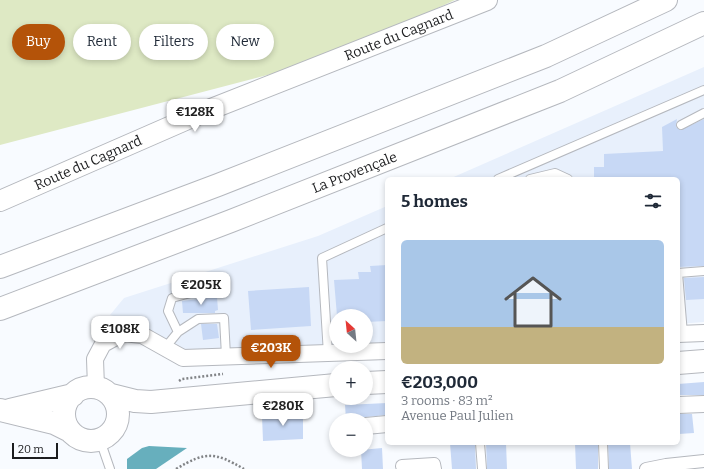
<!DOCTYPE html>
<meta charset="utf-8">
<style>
:root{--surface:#fff;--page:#f2f2f3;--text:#1f2937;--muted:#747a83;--line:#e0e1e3;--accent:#b45309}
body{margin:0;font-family:Bitter,serif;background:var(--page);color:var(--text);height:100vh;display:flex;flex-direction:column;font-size:15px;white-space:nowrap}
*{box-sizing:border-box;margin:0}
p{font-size:13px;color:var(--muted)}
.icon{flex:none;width:22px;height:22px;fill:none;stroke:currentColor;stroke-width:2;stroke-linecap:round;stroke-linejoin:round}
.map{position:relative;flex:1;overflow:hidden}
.drawer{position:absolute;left:385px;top:177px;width:295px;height:268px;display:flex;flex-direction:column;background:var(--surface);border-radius:6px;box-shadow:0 2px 6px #0003}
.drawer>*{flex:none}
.top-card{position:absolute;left:12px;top:24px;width:313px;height:36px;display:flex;gap:8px}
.needle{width:26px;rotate:333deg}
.fabs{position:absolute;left:329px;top:309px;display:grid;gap:8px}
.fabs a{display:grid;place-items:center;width:44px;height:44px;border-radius:50%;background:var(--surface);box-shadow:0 2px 6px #0003;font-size:20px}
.scale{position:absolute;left:12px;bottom:10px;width:46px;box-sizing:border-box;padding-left:4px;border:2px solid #1c1d1f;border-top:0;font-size:11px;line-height:14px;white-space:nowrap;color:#1c1d1f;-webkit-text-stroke:3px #f8fbff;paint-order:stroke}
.price{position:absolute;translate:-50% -34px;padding:0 9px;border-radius:8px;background:#fff;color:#222;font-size:13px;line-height:26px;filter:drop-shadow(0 1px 2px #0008)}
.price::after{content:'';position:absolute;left:50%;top:24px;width:12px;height:9px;margin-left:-6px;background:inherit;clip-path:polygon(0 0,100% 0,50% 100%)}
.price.selected{background:var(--accent);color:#fff}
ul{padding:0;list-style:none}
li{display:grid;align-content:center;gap:8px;height:212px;padding:0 16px}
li+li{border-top:1px solid var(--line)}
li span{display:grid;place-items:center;height:124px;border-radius:6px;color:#555}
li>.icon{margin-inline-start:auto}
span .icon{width:72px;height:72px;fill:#fffc;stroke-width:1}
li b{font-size:17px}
h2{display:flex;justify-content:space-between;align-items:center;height:48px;padding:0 16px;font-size:17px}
.chip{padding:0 14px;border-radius:18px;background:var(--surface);box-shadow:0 2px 6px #0003;font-size:14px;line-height:36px}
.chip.selected{background:var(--accent);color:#fff}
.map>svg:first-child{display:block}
</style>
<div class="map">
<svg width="704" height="469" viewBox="0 0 704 469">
<rect width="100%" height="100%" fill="#f8fbff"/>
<path fill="#e8f0fc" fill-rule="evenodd" d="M704 67V322L678 324V179H449Z
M387 206V349L177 351 135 322 110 315 124 298 318 236ZM336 316H366V346H336Z"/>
<path fill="#dee9c4" d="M0 0H455L325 60 0 145Z"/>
<path fill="#67afbd" d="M149 446 187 448 156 469H127V459L142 448Z"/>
<path fill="#c7d8f5" d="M677 119 676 127 681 130 704 119V266L678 267V179H594V167H604V154L663 151 662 127Z
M387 265V321L366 322V316H337L334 280 359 279 358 272H371L370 266Z
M704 277V299L686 300 684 278Z
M309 287 311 326 251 330 248 291Z
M217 297 218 310 215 311V313H183L182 301Z
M201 324H217L219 338 203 340Z
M704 382V395H678V384Z
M387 403V415L346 419 345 405Z
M303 414V439L263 441 262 416Z
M678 414H692L694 433 679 434Z
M450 443H475L476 469H452Z
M486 443H506L507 469H487Z
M575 443H598V469H576Z
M608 443H630L632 469H609Z
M382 448 383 469H362L361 450Z"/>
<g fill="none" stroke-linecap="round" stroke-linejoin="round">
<g stroke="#b5b8be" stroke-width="10">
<path id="service" d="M681 125 704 113
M498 179 704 90
M530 179 555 173 568 179
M178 332 198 319 224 318 226 356
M683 334 678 273 704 271
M165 348 178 332 168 311 172 298 224 284
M328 354 322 258 387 228
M100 440 110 469
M480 443 482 469
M603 443 604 469"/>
</g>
<g stroke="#b5b8be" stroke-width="14">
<path id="pedestrian" d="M402 466 434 464 435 469
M646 469 666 465 704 461"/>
</g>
<g stroke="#b5b8be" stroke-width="18">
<path id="minor" d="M678 334 704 333
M96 387 95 359 103 344 123 333 142 335 183 358 387 351
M678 405 704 404
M366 426 387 424"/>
</g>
<g stroke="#b5b8be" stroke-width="22">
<g id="tertiary">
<path id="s1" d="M0 201 206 111 487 0"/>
</g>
</g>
<g stroke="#b5b8be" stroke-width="24">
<path id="primary" d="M678 363 704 361
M366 383 387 382
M64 414a27 27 0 1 1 54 0a27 27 0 1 1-54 0Z
M111 395 135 401 151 402 336 385
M0 410 54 423 70 431
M10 410 73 395"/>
</g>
<g stroke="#b5b8be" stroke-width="24">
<g id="motorway">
<path d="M0 267 218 185 546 56 666 0"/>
<path id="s2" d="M0 309 231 221 560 91 704 23"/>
</g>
</g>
<path stroke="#828487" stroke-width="2.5" stroke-dasharray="2 2" stroke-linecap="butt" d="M179 381 182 379 223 374
M176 469C206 451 215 452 244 469"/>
<use href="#service" stroke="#fff" stroke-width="8"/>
<use href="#pedestrian" stroke="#fff" stroke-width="12"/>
<use href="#minor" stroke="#fff" stroke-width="16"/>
<use href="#tertiary" stroke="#fff" stroke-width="20"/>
<use href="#primary" stroke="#fff" stroke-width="22"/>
<use href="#motorway" stroke="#fff" stroke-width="22"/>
</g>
<g text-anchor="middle" stroke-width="4" stroke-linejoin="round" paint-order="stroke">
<g font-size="14" fill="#1c1d1f" stroke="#f8fbff">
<text dy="5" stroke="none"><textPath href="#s1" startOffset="432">Route du Cagnard</textPath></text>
<text dy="5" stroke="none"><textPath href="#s1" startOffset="96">Route du Cagnard</textPath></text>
<text dy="5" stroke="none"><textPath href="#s2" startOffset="380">La Provençale</textPath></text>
</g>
</g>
</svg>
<div class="fabs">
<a><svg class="needle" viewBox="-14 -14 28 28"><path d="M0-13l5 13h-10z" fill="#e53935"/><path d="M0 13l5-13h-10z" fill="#747a83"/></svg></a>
<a>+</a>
<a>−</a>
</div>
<div class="scale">20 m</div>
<b class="price" style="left:195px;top:133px">€128K</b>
<b class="price" style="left:201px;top:306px">€205K</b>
<b class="price" style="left:120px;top:350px">€108K</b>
<b class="price selected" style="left:271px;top:369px">€203K</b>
<b class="price" style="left:283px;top:427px">€280K</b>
<div class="top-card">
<a class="chip selected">Buy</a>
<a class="chip">Rent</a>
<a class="chip">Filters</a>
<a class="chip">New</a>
</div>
<section class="drawer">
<h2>5 homes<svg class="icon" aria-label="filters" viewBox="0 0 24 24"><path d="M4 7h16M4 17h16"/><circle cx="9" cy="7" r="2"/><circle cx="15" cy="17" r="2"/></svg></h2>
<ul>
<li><span style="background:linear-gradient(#a9c7e8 70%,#c2b280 0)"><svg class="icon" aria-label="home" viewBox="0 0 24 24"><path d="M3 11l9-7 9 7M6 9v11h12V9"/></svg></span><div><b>€203,000</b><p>3 rooms · 83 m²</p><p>Avenue Paul Julien</p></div></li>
</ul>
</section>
</div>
